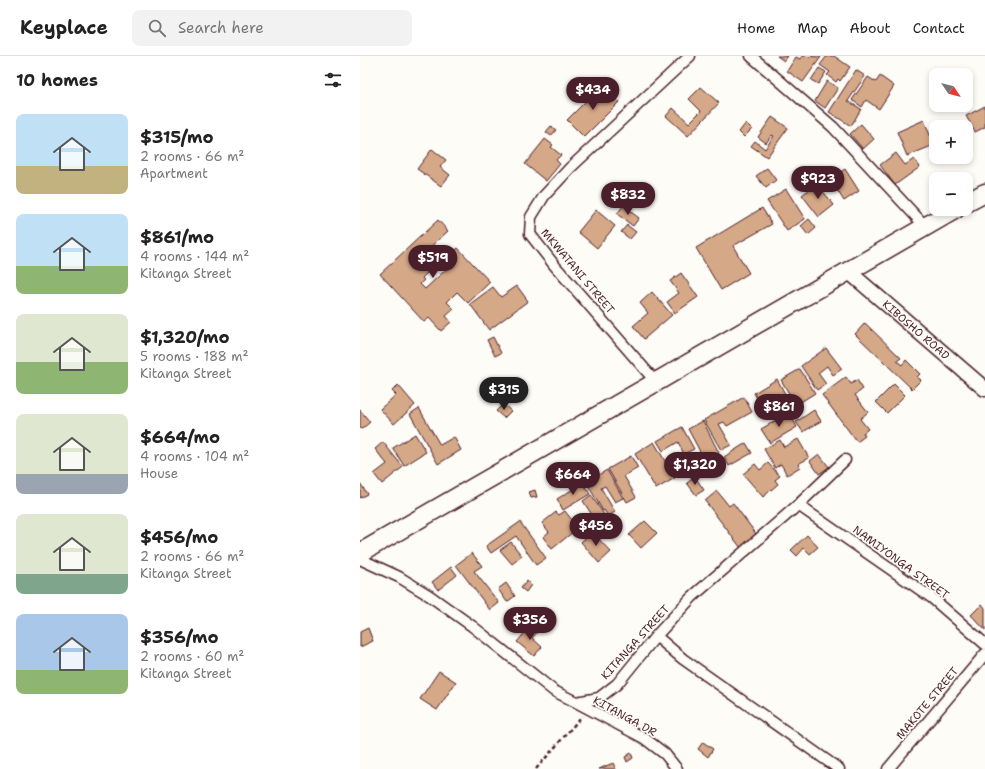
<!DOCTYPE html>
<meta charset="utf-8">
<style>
:root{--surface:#fff;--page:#f2f2f2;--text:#222;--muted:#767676;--line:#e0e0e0;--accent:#4a1f2b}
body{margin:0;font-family:"Shantell Sans",sans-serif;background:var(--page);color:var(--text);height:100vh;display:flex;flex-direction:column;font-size:15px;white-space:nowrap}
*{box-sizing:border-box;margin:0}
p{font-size:13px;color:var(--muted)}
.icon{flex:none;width:22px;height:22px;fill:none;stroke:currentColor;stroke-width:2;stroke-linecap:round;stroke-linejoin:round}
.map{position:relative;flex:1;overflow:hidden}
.side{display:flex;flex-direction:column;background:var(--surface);width:360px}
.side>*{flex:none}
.needle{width:26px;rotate:125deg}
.tools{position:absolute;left:569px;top:12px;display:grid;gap:8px}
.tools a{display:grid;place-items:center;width:44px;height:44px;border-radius:8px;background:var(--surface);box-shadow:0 2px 6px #0003;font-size:20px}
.price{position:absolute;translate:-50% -34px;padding:0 9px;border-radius:14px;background:var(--accent);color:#fff;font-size:13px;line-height:26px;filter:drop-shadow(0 1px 2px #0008)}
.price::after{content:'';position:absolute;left:50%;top:24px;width:12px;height:9px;margin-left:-6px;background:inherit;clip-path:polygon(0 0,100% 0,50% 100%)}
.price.on{background:#222;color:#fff}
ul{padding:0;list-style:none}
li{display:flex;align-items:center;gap:12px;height:100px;padding:0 16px}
li span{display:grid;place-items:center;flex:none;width:112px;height:80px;border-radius:8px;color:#555}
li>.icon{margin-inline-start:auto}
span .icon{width:48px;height:48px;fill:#fffc;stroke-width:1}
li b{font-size:17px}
h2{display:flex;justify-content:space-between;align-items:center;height:48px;padding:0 16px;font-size:17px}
header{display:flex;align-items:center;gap:24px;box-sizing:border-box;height:56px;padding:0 20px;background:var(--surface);border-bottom:1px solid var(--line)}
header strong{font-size:19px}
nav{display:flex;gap:22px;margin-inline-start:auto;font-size:14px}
.search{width:280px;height:36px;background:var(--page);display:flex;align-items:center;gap:10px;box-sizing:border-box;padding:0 14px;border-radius:8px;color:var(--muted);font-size:15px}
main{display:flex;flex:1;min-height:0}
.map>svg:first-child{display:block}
</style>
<header>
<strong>Keyplace</strong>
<div class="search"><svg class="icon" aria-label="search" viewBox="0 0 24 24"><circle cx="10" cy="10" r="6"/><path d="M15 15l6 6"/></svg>Search here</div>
<nav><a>Home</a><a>Map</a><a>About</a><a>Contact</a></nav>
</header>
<main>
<section class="side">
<h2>10 homes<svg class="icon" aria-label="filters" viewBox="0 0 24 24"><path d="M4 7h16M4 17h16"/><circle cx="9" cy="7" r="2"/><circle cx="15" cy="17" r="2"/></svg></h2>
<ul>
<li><span style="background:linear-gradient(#bfe0f5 65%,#c2b280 0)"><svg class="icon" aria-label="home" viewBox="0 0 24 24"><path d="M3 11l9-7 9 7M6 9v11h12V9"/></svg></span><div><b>$315/mo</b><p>2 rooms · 66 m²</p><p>Apartment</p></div></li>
<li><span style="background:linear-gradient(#bfe0f5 65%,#8fb573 0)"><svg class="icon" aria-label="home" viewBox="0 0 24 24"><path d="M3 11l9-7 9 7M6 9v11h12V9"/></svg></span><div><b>$861/mo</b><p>4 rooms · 144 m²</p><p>Kitanga Street</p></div></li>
<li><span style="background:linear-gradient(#dfe7d0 60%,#8fb573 0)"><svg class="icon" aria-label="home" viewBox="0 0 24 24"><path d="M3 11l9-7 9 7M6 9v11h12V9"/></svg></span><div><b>$1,320/mo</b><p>5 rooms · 188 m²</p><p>Kitanga Street</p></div></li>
<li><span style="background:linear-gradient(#dfe7d0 75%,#9aa5b1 0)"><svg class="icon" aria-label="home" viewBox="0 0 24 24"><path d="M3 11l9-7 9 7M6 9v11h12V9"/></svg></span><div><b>$664/mo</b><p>4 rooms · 104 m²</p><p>House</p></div></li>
<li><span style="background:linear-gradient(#dfe7d0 75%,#7fa58c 0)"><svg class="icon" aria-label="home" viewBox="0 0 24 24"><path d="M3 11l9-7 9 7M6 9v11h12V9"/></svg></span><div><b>$456/mo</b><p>2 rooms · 66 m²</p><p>Kitanga Street</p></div></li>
<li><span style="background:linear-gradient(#a9c7e8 70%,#8fb573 0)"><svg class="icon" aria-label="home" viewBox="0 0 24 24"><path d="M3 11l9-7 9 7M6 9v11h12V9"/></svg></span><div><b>$356/mo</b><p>2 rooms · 60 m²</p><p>Kitanga Street</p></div></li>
</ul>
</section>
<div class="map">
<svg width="625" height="713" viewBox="0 0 625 713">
<rect width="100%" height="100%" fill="#fdfcf7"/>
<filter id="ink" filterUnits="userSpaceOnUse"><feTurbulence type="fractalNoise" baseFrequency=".025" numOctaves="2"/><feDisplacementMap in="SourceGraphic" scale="8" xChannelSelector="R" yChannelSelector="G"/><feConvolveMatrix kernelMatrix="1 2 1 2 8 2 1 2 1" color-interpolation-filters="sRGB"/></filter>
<g filter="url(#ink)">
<path fill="#d5a887" stroke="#4a1f2b" d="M417 0H428L424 5Z
M442 0 461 1 443 26 427 15 436 1 440 3Z
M467 0H474L490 11 480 25 478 23 476 26 467 19 470 16 460 9Z
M459 12 466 16 458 28 451 24Z
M496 14 505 20 488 45 501 53 491 70 469 56Z
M520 20 534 30 519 53 506 44 502 51 492 44 508 21 516 26Z
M467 25 478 32 465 52 455 45Z
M242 29 259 46 224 81 207 64Z
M341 31 359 47 328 80 306 60 313 52 329 67 341 55 329 43Z
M625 50V71L615 76 606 60Z
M412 61 428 72 407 101 391 90 395 85 405 93 414 80 412 79 406 87 398 81Z
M564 64 574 89 547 100 537 76Z
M386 67 392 73 384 81 379 76Z
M501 68 514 83 503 93 490 78Z
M191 70 196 74 191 80 186 76Z
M185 83 193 89 191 91 201 99 196 104 200 108 186 125 165 108Z
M72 93 86 104 80 111 90 119 81 130 57 113Z
M536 97 545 109 554 103 560 111 535 129 520 109Z
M407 112 416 124 406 132 396 120Z
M485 113 499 135 484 145 470 123Z
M457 128 474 149 459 161 442 139Z
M426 133 445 163 427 175 407 145Z
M263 150 279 162 273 170 257 158Z
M402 152 412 168 373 190 389 217 361 234 336 192Z
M236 154 255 170 237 192 218 176Z
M449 163 456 172 448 179 441 170Z
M78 164 88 175 66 195 70 200 62 207 69 215 62 222 64 224 60 228 65 233 93 207 88 201 98 192 130 226 108 247 97 236 87 246 94 253 86 260 91 266 81 275 69 262 64 266 20 218Z
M267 169 276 176 270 183 261 176Z
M321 217 338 241 315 257 307 246 319 237 310 225Z
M157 230 168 245 129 274 110 248 133 231 141 241Z
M292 236 312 259 284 283 273 270 288 257 280 247Z
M505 267 541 302 537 305 542 309 546 304 560 318 557 321 561 324 552 333 495 278Z
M133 281 141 297 135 300 127 284Z
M466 292 482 313 473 319 467 310 458 317 466 328 457 334 441 310Z
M440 313 455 337 436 349 421 324Z
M486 321 491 328 497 324 503 333 495 339 508 356 500 363 508 373 503 377 505 380 497 386 462 339Z
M417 323 431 349 422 354 416 344 402 352 394 337Z
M534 328 545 339 527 357 516 346Z
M38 329 55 349 34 368 20 353 36 339 32 335Z
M384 341 392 356 367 370 364 366 359 368 371 389 361 394 344 364Z
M143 348 151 355 144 362 136 355Z
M59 352 80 389 94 381 101 394 78 408 50 358Z
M0 354 10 366 2 373 0 372Z
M454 354 461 365 443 376 436 366Z
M429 357 437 371 410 387 401 373Z
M343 365 359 397 345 405 328 373Z
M322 371 334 393 324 398 318 386 303 395 297 385Z
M55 378 66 396 44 410 33 392Z
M438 383 449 402 438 408 440 411 427 419 421 408 415 412 404 393 420 384 424 391Z
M23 386 43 411 22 428 14 418 27 408 15 393Z
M294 386 315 422 296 433 275 398Z
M386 387 392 397 369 410 364 401Z
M459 398 469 411 459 418 450 405Z
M271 400 278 412 264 420 276 441 267 446 248 413Z
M408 407 420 420 415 424 418 428 403 441 383 418 395 408 400 414Z
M247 414 263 442 255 446 245 430 241 432 255 456 248 460 244 454 243 455 226 426Z
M335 421 344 434 336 439 327 427Z
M0 427 7 438 0 442Z
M223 427 230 438 203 454 197 443Z
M175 434 177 441 171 442 169 436Z
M357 435 369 450 373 447 397 479 381 492 345 445Z
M231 439 247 463 228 477 219 465 226 459 230 465 234 462 223 445Z
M205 455 218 472 192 493 183 481 189 476 182 467 196 456 199 459Z
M285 465 297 477 281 492 269 479Z
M160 466 186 502 176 509 156 480 131 497 126 490Z
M232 476 251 496 239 507 221 486Z
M447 479 458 491 450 498 444 492 437 500 431 494Z
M151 486 162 500 152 508 140 494Z
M112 497 122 510 114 515 139 547 130 554 96 509Z
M91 511 97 519 78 534 72 526Z
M167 525 171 529 166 536 161 532Z
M146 527 155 540 147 546 138 533Z
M622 548 625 552V574L611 559Z
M172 568 179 574 172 582 182 591 174 600 157 586Z
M8 572 13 585 0 591V576Z
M79 615 96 626 77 654 60 643Z
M343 686 353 693 348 701 338 693Z
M271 697 273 702 267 706 265 701Z
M253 707 256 713H239Z"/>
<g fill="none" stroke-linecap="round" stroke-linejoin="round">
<g stroke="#4a1f2b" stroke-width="13">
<path id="street" d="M391 0 473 71 565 170
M296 326 195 210 170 178 171 161 184 140 210 112 330 0
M438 449 572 542 625 588
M0 503 39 521 70 540 112 570 194 635 216 646 239 642 257 628 296 580 332 541 438 449 485 404
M296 580 323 603 479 713
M216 646 284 682 305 698 317 713
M528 713 625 598"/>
</g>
<g stroke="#4a1f2b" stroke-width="17">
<g id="secondary">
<path id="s1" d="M488 215 625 333"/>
</g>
</g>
<g stroke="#4a1f2b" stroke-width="21">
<path id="highway" d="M606 147 625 137
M0 497 596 153"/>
</g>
<path stroke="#4a1f2b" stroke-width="2.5" stroke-dasharray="4 3" stroke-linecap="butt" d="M176 713 222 660"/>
<use href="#street" stroke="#fdfcf7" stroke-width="10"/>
<use href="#secondary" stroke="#fdfcf7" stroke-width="14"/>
<use href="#highway" stroke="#fdfcf7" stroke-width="18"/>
</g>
</g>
<g text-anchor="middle" stroke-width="3.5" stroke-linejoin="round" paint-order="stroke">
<g font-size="11" fill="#4a1f2b" stroke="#fdfcf7">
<text transform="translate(218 215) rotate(50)" y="4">MKWATANI STREET</text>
<text dy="4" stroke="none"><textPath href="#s1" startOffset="90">KIBOSHO ROAD</textPath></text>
<text transform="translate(541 506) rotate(36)" y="4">NAMIYONGA STREET</text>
<text transform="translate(275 586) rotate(-48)" y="4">KITANGA STREET</text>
<text transform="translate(567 647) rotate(-50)" y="4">MAKOTE STREET</text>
<text transform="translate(265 660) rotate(29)" y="4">KITANGA DR</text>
</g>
</g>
</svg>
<div class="tools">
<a><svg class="needle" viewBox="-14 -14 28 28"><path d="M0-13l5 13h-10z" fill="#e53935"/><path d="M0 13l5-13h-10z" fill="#767676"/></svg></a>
<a>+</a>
<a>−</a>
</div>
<b class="price" style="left:233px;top:55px">$434</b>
<b class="price" style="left:458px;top:144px">$923</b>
<b class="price" style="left:268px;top:160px">$832</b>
<b class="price" style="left:73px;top:223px">$519</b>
<b class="price on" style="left:144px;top:355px">$315</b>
<b class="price" style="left:419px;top:372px">$861</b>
<b class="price" style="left:335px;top:430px">$1,320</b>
<b class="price" style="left:213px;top:440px">$664</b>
<b class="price" style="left:236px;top:491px">$456</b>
<b class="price" style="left:170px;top:585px">$356</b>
</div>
</main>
